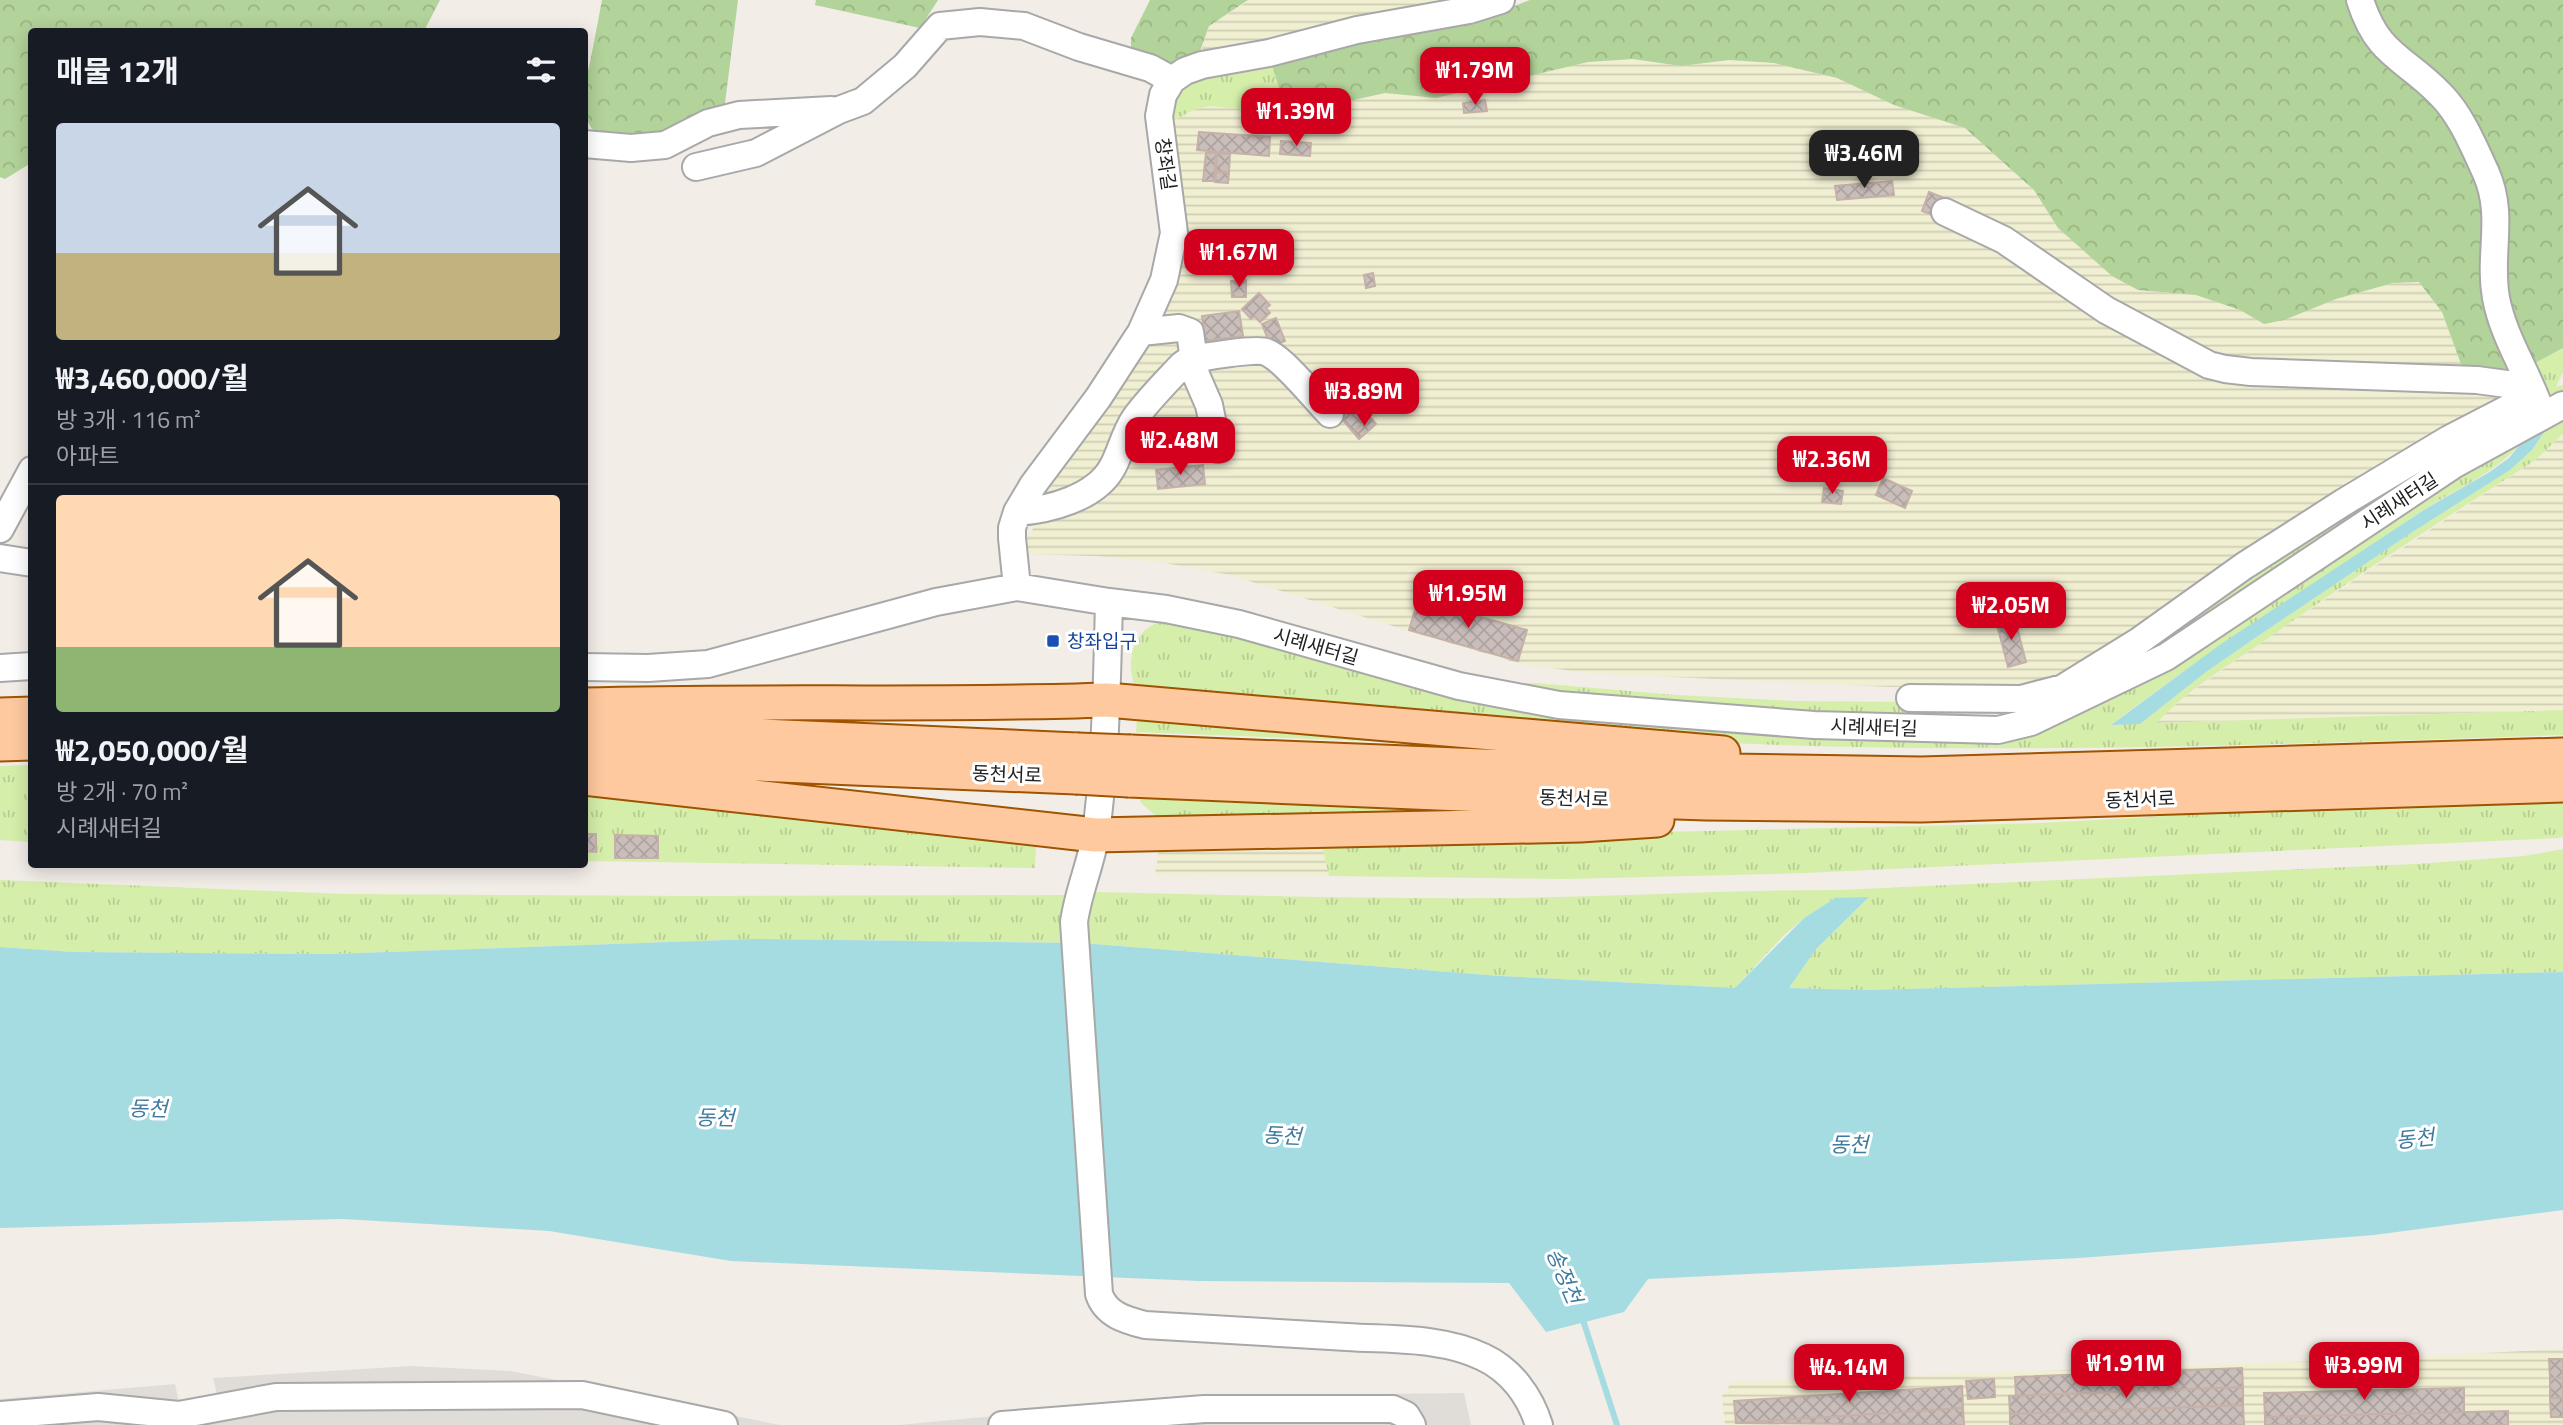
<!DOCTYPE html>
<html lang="ko">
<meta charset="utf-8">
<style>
:root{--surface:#171b24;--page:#242831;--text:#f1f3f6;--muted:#9ea1a6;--line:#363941;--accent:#d2001c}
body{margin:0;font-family:"Titillium Web","Noto Sans KR",sans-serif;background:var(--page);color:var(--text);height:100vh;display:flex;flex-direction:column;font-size:26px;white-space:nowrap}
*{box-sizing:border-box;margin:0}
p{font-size:23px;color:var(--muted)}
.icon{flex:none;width:38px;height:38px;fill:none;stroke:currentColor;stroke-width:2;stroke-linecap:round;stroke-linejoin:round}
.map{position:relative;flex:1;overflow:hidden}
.sheet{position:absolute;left:28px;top:28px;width:560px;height:840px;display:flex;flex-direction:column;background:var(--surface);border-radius:7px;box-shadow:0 4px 18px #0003}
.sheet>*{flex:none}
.price{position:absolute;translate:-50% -60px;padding:0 16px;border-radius:14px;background:var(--accent);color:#fff;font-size:23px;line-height:46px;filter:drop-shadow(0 2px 4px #0008)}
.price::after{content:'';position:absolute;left:50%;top:42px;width:21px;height:16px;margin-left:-10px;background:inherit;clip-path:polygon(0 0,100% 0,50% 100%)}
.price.on{background:#222;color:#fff}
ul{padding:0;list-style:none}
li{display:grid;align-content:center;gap:14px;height:371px;padding:0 28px}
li+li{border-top:2px solid var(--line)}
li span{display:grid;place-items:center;height:217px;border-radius:7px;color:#555}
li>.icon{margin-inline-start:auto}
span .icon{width:126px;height:126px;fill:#fffc;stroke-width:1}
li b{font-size:30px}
h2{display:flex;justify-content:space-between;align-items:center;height:84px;padding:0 28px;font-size:30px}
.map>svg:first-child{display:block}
</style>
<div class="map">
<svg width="2563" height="1425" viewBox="0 0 2563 1425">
<defs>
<pattern id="farmland-rules" width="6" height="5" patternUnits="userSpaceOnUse" patternTransform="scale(1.75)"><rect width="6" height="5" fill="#f1efd2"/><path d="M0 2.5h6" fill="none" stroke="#cecdb4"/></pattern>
<pattern id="grass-tufts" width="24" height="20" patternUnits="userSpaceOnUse" patternTransform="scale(1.75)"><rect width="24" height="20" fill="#d5eeaa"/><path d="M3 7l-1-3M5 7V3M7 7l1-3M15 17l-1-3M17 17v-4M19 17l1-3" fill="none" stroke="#b7cc92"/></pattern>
<pattern id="forest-crowns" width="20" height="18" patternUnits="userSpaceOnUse" patternTransform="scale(1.75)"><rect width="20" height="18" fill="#b2d399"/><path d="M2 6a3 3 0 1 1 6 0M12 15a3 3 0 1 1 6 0" fill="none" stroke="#99b584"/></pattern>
<pattern id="building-cross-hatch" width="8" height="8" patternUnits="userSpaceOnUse" patternTransform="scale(1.75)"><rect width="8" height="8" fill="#cabeba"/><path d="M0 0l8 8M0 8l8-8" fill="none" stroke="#ada3a0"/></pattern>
</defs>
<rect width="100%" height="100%" fill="#f2ede7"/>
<path fill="#e0ddd8" d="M411 1366 511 1371 780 1425H0V1399L175 1384 180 1407 218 1399 213 1378Z
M1464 1393 1471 1425H899L1203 1396Z"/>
<path fill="url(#farmland-rules)" d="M1250 0H1469L1200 54 1209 26Z
M1633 59 1681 66 1729 60 1774 63 1837 78 1894 105 1965 128 2034 190 2058 228 2138 290 2196 295 2240 310 2264 324 2284 320 2336 299 2394 283 2419 282 2442 312 2465 375 2499 395V400L2073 678 2005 688 1889 687 1586 673 1517 663 1399 628 1230 575 1160 562 1094 556 1026 554 1024 542 1037 523 1040 502 1045 489 1175 282 1182 259 1185 233 1182 181 1173 121 1193 110 1210 106 1237 108 1258 115 1268 121 1272 107 1336 104 1385 93 1436 98 1588 62Z
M2563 432V710L2156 723 2169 710 2192 691 2288 624 2534 461 2549 448Z
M1321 840 1329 876 1155 875 1160 842Z
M2563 1349V1425H1725L1722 1396 1732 1382 2373 1359Z"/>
<path fill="url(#grass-tufts)" d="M1271 62 1285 107 1272 108 1268 121 1257 115 1237 109 1210 106 1193 110 1173 121C1167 72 1237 70 1271 62Z
M2563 348V372L2556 387 2563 385V390L2545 397 2531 365Z
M2516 407 2157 649 2014 714H1872L1746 709 1598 696 1516 685 1517 683H1535L1676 695 1795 701 2021 703Z
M2563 421V432L2560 437 2534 461C2444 519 2354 577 2267 639 2230 665 2187 689 2157 723L2563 710V735C2284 744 2006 755 1727 743L1135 686C1123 657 1138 621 1170 620L1559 717 1691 730 1814 737 1998 740 2527 436C2499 473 2456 488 2419 513 2316 583 2211 649 2112 724H2140L2206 672 2258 636 2411 533 2510 470 2532 450 2546 429Z
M1137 717 1491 746 1136 732Z
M31 765V842L0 840V766Z
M585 792 1036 843 1035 868 585 861Z
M1138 793 1531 811 1157 817 1141 803Z
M2563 800V837L2557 838 1805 873 1566 879 1329 876 1321 840 2041 823 2312 808Z
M2563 849V972L1865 990 1789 988 1816 949 1868 898H1835L1804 918 1783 936 1735 988 1500 976 1081 943 754 939 330 954 73 952 0 947V880L344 894 693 896 1064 895 1066 917 1092 892C1230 895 1367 899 1505 898 1616 897 1727 890 1839 890L2416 864 2524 856Z"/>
<path fill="url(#forest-crowns)" d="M0 0H440L424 31 32 32 31 163 5 179 0 177Z
M602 0H738L724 111 675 135 606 137 592 129 585 117V81L590 63Z
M816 0H938L920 28 815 5Z
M1150 0H1248L1209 26 1199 54 1169 66 1138 56 1131 48V38Z
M1530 0H2355L2435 96 2476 172 2515 371 2465 375 2442 312 2419 282 2393 283 2336 299 2284 320 2264 324 2240 310 2196 295 2138 290 2112 276 2058 228 2034 190 1965 128 1894 105 1837 78 1774 63 1729 60 1681 66 1633 59 1588 62 1436 98 1385 93 1336 104 1285 107 1271 62 1325 48 1489 16Z
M2366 0H2563V348L2531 365 2509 322 2503 205Z"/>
<path fill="#a5dce2" d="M2546 429 2532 450 2510 470 2411 533 2258 636 2206 672 2140 724 2111 725 2221 644 2427 508 2488 473 2509 458 2527 436Z
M1869 897 1816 949 1789 988 1865 990 2563 972V1210L2374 1235 2080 1258 1648 1279 1624 1312 1546 1332 1509 1283 1199 1281 731 1261 549 1231 343 1219 0 1228V947L73 952 330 954 754 939 1081 943 1500 976 1735 988 1804 918 1835 898Z"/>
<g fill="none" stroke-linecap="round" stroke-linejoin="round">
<path stroke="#a5dce2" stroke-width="6" d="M1582 1317 1617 1425"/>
</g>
<path fill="url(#building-cross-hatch)" stroke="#c5b1a8" stroke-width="2" d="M1485 100 1487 111 1464 113 1463 103Z
M1199 132 1270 137 1269 156 1197 150Z
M1281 141 1311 143 1310 156 1280 154Z
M1206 153H1216L1214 181H1203Z
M1217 153 1230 154 1229 172 1216 171Z
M1216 172 1229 173 1228 183 1215 182Z
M1892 181 1894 195 1837 200 1835 186Z
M1929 192 1942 197 1935 216 1922 211Z
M1373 273 1375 286 1366 288 1364 275Z
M1246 280V297H1232L1231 281Z
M1259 293 1270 305 1266 308 1270 313 1260 322 1254 316 1251 319 1242 309Z
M1239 311 1243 336 1205 341 1202 316Z
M1276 318 1285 341 1271 347 1262 324Z
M1357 402 1370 417 1353 432 1340 417Z
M1370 417 1376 424 1359 439 1353 432Z
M1203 465 1205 484 1158 489 1156 470Z
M1883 478 1912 491 1905 508 1876 495Z
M1824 488 1843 491 1841 504 1822 502Z
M1418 599 1527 630 1518 661 1409 630Z
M2014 616 2026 662 2008 667 1996 621Z
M584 834H596V852L584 851Z
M615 835 658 836V858H615Z
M2549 1359H2563V1378H2550Z
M2242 1368 2243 1387 2016 1396 2015 1377Z
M2550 1378H2563V1398H2550Z
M1994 1379 1995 1397 1968 1399 1966 1381Z
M1962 1386 1963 1408 1736 1423 1734 1401Z
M2243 1387V1405L2010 1414 2009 1396Z
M2464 1388V1412L2265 1417 2264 1393Z
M2550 1398H2563V1417H2551Z
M2243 1405 2244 1425H2010V1414Z
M1963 1408 1964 1425 1736 1423Z
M2508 1411V1425H2265V1417Z"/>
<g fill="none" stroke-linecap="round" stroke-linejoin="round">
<g stroke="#a8a8a8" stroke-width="30">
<path id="minor" d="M2360 0C2378 57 2405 57 2441 95 2461 115 2474 147 2486 173 2505 216 2488 254 2496 298 2503 335 2524 367 2537 401
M584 144 631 148 665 145 708 123 739 115 831 110
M696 167 756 153 839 110 863 101 905 66 940 26 980 22 1024 26 1079 47 1150 68 1172 80
M1945 212 2004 240 2106 310 2209 365 2225 369 2251 372 2477 380 2514 385 2534 395
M1141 332 1179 328 1190 332 1196 375 1209 405 1218 449
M1017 512C1049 510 1095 498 1112 468 1121 452 1124 434 1135 418 1148 400 1166 382 1182 365L1189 360C1202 357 1256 348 1266 352 1283 358 1316 400 1330 414
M0 529 32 470
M0 558 32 563
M1017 587 1012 538V528L1017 512 1033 485 1098 398 1141 332 1164 280 1174 233 1159 116 1163 95 1172 80 1185 71 1202 65 1269 53 1357 30 1469 10 1501 0
M1109 602 1166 609 1239 624 1459 686 1559 705 1814 725 1998 730 2031 722 2166 657 2455 464 2563 405
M584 667 648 668 708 664 936 602 1017 587 1109 602C1107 679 1106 757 1096 833 1091 864 1078 892 1074 922L1099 1294C1106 1315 1126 1320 1145 1325 1213 1329 1280 1333 1347 1337 1392 1340 1442 1337 1483 1357 1511 1370 1530 1396 1539 1425
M0 668 32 666
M1910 698 2021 699 2063 688 2139 641 2244 566 2344 502 2449 439 2534 395
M0 1415 98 1407 179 1415 276 1397 582 1395 724 1425
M1002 1425 1204 1409H1393L1406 1415 1412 1425"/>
</g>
<g stroke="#9e5400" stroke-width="37">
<path id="major" d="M584 705C758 700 933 706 1107 700L1723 753
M0 715 32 714
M584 728 1077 750
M0 744 32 743
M1130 752 1532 768 1921 774 2563 755
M584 757 1076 777
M584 778 1095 835 1580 825 1657 820
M1129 780 1532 797 1706 803 1921 805 2563 785"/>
</g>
<use href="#minor" stroke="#fff" stroke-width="26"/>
<use href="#major" stroke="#ffc99f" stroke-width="33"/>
<g stroke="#9e5400" stroke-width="37" stroke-linecap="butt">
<path id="major-bridge" d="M1077 750 1130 752
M1076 777 1129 780"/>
</g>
<use href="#major-bridge" stroke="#ffc99f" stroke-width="33"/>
</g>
<rect fill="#1a4fb4" stroke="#fff" stroke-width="2.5" x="1046" y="634" width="14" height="14" rx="3.5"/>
<g text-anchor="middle" stroke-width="6" stroke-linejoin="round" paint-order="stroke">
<g font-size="19" fill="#212121" stroke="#fff">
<text transform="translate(1166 164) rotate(82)" y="7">창좌길</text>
<text transform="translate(2399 501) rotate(-33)" y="7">시례새터길</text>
<text transform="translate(1316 646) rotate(16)" y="7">시례새터길</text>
<text transform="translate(1874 727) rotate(2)" y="7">시례새터길</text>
<text transform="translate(1007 774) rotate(2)" y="7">동천서로</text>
<text transform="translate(1574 798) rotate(2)" y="7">동천서로</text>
<text transform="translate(2140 799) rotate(-2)" y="7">동천서로</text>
</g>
<g font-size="19" fill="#164399" stroke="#fff" text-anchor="start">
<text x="1067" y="648">창좌입구</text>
</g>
<g font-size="21" font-style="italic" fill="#3e7b9f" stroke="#fff">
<text transform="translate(148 1109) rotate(1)" y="7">동천</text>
<text transform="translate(715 1118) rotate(1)" y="7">동천</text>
<text transform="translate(1282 1136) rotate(3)" y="7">동천</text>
<text transform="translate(2415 1139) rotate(-6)" y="7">동천</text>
<text x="1849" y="1152">동천</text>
<text transform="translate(1564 1276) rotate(67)" y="7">송정천</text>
</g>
</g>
</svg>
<b class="price" style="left:1475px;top:107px">₩1.79M</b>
<b class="price" style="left:1296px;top:148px">₩1.39M</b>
<b class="price on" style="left:1864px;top:190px">₩3.46M</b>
<b class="price" style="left:1239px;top:289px">₩1.67M</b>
<b class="price" style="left:1364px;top:428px">₩3.89M</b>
<b class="price" style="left:1180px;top:477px">₩2.48M</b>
<b class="price" style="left:1832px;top:496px">₩2.36M</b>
<b class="price" style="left:1468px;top:630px">₩1.95M</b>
<b class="price" style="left:2011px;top:642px">₩2.05M</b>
<b class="price" style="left:2126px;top:1400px">₩1.91M</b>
<b class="price" style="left:2364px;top:1402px">₩3.99M</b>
<b class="price" style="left:1849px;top:1404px">₩4.14M</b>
<section class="sheet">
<h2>매물 12개<svg class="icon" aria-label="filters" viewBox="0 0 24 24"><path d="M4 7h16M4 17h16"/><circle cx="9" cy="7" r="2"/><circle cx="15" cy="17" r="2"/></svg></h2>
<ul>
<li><span style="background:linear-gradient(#c9d6e8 60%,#c2b280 0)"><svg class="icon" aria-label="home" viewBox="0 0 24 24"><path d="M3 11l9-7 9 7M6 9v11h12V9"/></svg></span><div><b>₩3,460,000/월</b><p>방 3개 · 116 m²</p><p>아파트</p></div></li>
<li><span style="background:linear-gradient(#ffd9b3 70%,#8fb573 0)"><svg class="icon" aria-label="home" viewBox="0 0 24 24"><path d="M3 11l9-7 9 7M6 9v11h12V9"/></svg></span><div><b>₩2,050,000/월</b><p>방 2개 · 70 m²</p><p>시례새터길</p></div></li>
</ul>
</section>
</div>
